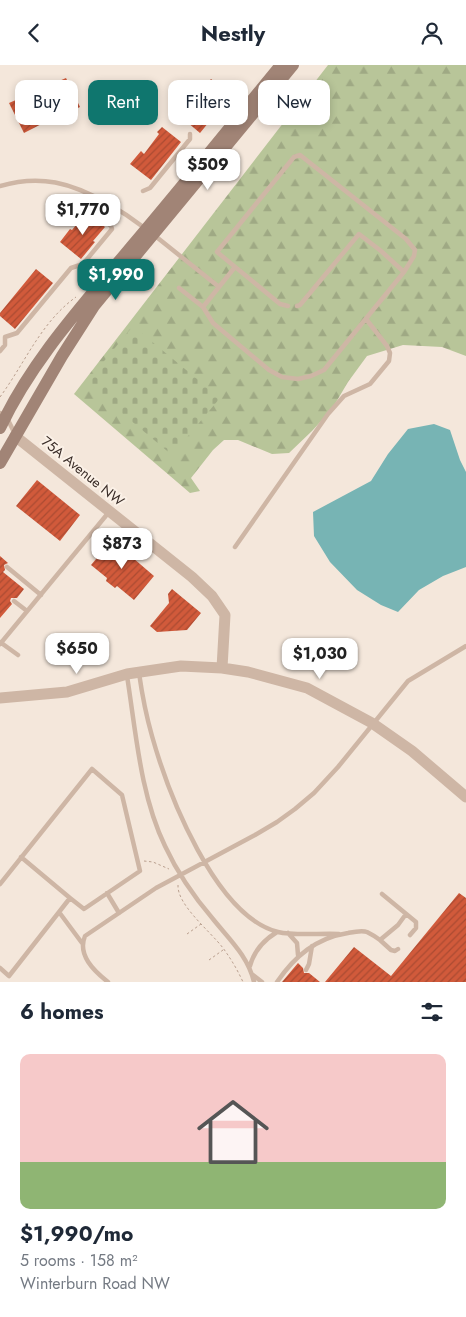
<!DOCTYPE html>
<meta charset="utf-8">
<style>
:root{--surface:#fff;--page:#f2f2f3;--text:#1f2937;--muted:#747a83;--accent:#0f766e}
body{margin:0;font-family:Jost,sans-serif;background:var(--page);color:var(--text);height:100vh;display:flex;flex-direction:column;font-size:19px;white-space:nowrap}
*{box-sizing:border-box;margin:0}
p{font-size:16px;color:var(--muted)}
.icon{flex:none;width:28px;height:28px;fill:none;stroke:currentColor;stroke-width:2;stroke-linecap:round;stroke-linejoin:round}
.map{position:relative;height:917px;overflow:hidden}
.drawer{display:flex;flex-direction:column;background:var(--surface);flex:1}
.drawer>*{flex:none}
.hud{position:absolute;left:15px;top:15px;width:436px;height:45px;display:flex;gap:10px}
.price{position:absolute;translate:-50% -42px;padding:0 11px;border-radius:10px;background:#fff;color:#222;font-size:16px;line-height:32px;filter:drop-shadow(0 1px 2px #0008)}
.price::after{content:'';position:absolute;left:50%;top:30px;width:15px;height:11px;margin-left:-8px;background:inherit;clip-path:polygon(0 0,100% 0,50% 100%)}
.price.selected{background:var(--accent);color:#fff}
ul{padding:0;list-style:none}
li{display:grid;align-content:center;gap:10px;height:265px;padding:0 20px}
li span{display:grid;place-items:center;height:155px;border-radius:10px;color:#555}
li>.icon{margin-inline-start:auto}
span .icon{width:90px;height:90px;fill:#fffc;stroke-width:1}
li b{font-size:21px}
h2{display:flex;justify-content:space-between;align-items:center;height:60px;padding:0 20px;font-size:21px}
.pill{padding:0 18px;border-radius:10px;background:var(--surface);box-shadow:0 2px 8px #0003;font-size:18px;line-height:45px}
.pill.selected{background:var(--accent);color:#fff}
header{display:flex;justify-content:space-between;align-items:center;height:65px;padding:0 20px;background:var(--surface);font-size:22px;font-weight:700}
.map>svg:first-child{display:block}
</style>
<header><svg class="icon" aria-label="back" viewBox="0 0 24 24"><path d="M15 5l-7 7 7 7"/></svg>Nestly<svg class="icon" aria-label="person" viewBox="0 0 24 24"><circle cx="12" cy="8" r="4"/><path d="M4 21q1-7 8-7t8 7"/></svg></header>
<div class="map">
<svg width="466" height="917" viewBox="0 0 466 917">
<defs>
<pattern id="forest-firs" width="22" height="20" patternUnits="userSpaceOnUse" patternTransform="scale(1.25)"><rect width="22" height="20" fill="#b8c599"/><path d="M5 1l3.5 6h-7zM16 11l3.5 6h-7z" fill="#9fa984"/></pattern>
<pattern id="cemetery-stones" width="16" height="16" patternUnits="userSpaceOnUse" patternTransform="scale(1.25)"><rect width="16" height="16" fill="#b8c599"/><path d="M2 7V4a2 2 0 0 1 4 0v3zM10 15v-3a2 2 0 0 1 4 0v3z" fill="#9fa984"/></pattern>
<pattern id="building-hatch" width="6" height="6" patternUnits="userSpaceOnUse" patternTransform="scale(1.25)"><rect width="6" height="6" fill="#d15a3b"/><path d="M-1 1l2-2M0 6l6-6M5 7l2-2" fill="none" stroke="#ab4b32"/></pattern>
</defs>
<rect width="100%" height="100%" fill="#f4e7db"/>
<path fill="url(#forest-firs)" d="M328 0H466V291L442 282 403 280 367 291 348 317 332 344 312 366 289 388 272 389 238 375H224L213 385 191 413 200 426 190 428 74 329Z"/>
<path fill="url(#cemetery-stones)" d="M133 261 220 333 172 390 86 318Z"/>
<path fill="#77b4b4" d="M434 359 450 365 460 395 466 407V502L443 511 419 525 398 547 381 540 357 525 330 497 314 471 313 447 371 416 388 389 408 364Z"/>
<path fill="url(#building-hatch)" d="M66 13 80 42 64 50 63 48 24 68 9 38Z
M211 14 231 30 200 68 181 52 209 21 207 19Z
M162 62 181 77 151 115 130 99 141 86 144 89 159 69 157 67Z
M87 147 105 162 93 176 95 177 81 194 60 177 70 164 72 165Z
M36 204 53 218 15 264 0 251V248Z
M37 415 80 450 60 476 16 441Z
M112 475 154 511 134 535 117 521 115 523 106 516 107 513 91 500Z
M0 491 8 498 4 500 5 505 3 507 24 524 17 533H11L10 536 12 539 0 553Z
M172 524 201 548 187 565 157 567 150 561 169 538 168 529Z
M459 828 466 833V917H325L354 882 391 911Z
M298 898 303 903 304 908H309L320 917H282Z"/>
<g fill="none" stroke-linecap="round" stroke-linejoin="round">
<path stroke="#baa08f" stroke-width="1" stroke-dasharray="2.5 2.5" stroke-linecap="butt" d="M0 332C25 298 41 257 76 232
M144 796 153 797 169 804
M178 820C177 840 210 866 223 883 231 894 237 904 243 917
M187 869 201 859
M209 895 223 885"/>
<path stroke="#ceb6a5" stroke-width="4.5" d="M0 121C41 109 71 118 107 138 121 146 133 154 146 164
M143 126 150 123 190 74V69
M154 170 219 222 203 242 213 258 269 305 282 312 298 314 311 311 324 305 404 207 414 191 415 185 406 174 300 90 294 92 217 187 280 239 288 241
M219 222 235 202
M179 223 203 242
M297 241 300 240 359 169 381 186 404 207
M0 286 5 280V272L17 268 71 203 83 199 112 164 111 161 87 142 62 144
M0 348 6 351 15 369
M235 482 328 349 344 331 370 319 389 296 390 288 387 281 366 254
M7 502 41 530
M14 536 27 546
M0 577 18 590
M0 579 109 447
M139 608C142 629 146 650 152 671 168 728 215 851 278 867 294 871 321 868 339 869
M127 611C136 667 140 729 165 781 177 807 195 833 213 854 229 874 248 891 254 917
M21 792 70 833
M0 819 92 704 122 730 140 806 84 844 70 833 9 911 0 903
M107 828 119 848
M382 829 416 857V863L410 870
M59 847 82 878
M288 868 297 878 298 890
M380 875 391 885 395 886 398 884
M250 901C254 885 264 875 277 867
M306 905 309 899 312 881
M253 910 262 917
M108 917C94 906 77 890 85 871L156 823 255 770 277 757 295 744 314 728 338 702 408 616 466 581
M277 917C295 891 316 873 348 868 353 867 362 865 367 867 371 869 376 872 380 875L398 860 406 849"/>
<path stroke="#ceb6a5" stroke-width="11" d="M15 371 192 512 212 531 225 550 222 603
M0 633 67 627 127 609 181 601 222 603 248 607 307 623 372 658 412 686 466 732"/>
<path stroke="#a18476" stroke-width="12" d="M0 363C32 295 83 240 131 182 182 122 231 61 281 0
M0 398 62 291 94 241 293 0"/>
</g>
<g text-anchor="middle" stroke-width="4" stroke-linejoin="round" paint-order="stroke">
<g font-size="14" fill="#392c27" stroke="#fbf1e7">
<text transform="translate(83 406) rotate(39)" y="5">75A Avenue NW</text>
</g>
</g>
</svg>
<b class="price" style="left:208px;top:126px">$509</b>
<b class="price" style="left:83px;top:171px">$1,770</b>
<b class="price selected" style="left:116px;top:236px">$1,990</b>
<b class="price" style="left:122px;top:505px">$873</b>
<b class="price" style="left:77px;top:610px">$650</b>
<b class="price" style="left:320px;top:615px">$1,030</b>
<div class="hud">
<a class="pill">Buy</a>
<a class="pill selected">Rent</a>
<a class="pill">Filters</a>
<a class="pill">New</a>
</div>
</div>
<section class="drawer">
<h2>6 homes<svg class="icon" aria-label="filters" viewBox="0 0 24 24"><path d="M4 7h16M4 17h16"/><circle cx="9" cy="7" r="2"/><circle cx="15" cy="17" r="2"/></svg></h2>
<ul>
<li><span style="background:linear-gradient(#f6c9c9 70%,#8fb573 0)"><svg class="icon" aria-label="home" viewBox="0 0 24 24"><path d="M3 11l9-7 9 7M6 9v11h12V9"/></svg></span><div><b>$1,990/mo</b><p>5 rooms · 158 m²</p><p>Winterburn Road NW</p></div></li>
</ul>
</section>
